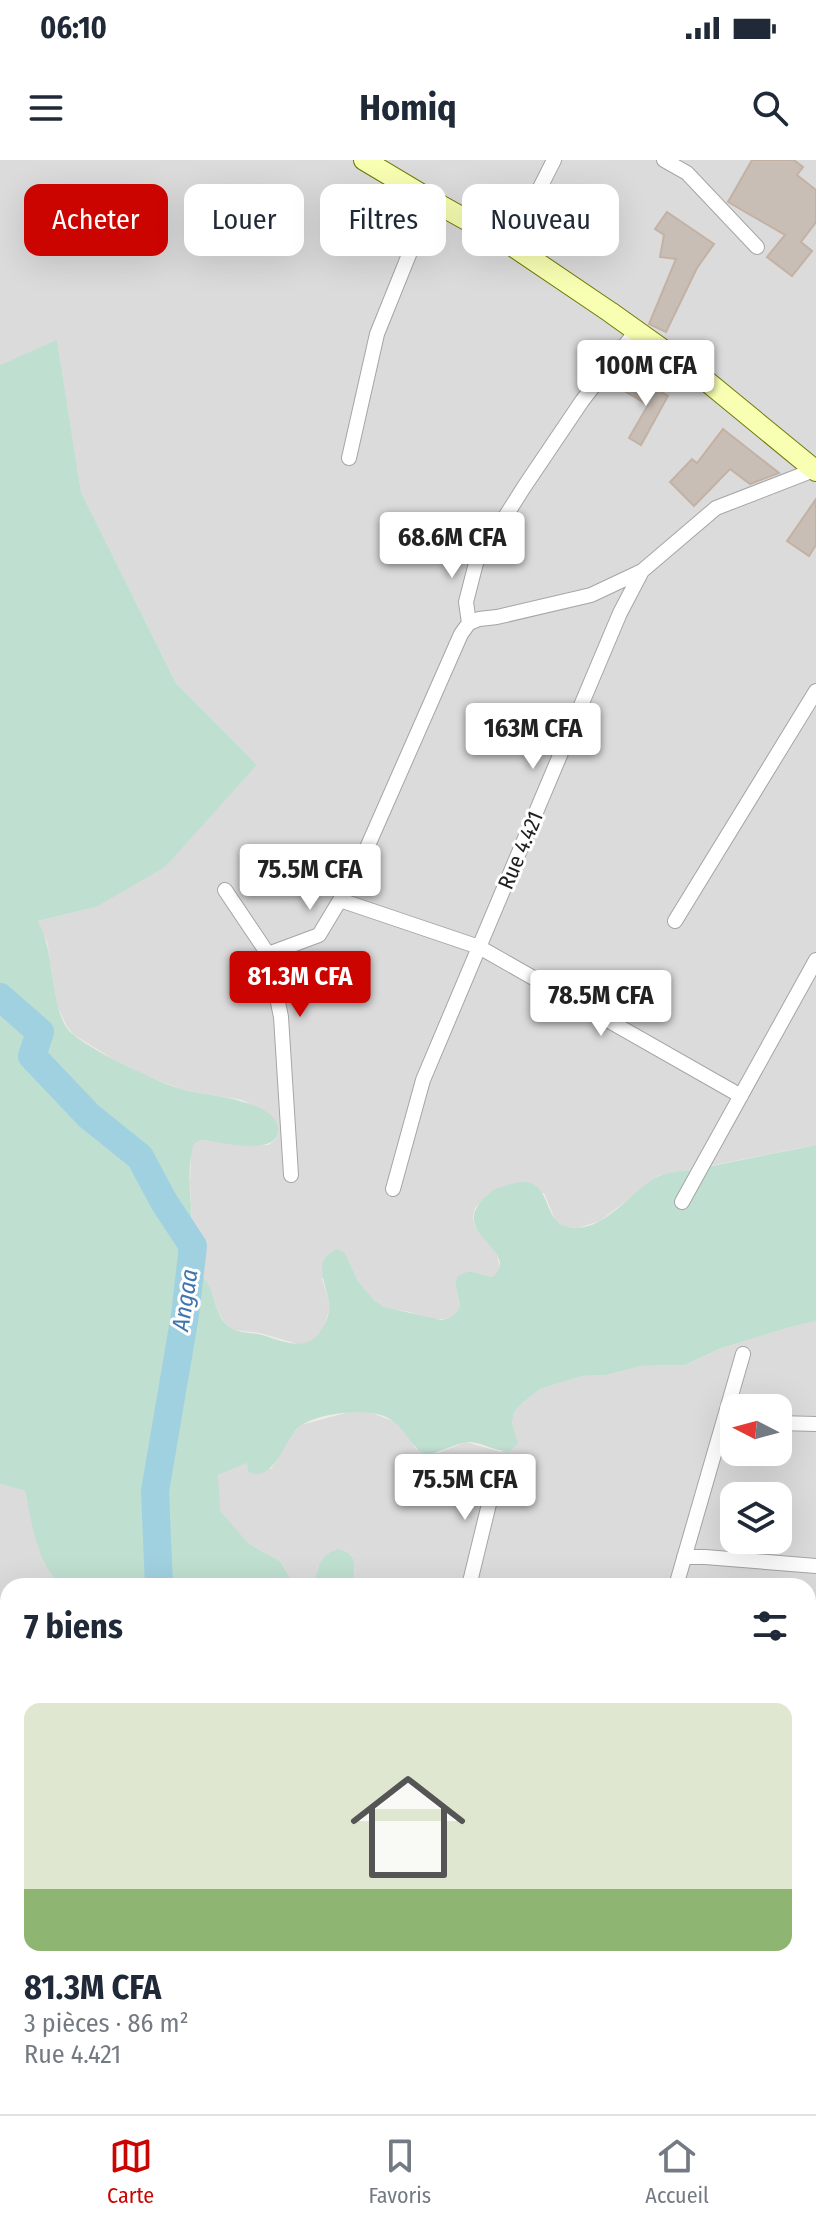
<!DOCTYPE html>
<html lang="fr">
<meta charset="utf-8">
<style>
:root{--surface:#fff;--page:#f2f2f3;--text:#1f2937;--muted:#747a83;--line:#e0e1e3;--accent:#cc0400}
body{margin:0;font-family:"Fira Sans Condensed",sans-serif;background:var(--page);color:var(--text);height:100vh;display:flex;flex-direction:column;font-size:30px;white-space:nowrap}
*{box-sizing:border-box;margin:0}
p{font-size:26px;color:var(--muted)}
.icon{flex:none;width:44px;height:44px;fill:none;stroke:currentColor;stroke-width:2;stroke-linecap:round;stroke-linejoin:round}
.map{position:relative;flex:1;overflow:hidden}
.details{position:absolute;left:0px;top:1418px;width:816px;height:536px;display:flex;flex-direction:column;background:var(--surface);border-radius:24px 24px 0 0;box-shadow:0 8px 32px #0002}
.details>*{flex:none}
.top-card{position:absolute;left:24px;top:24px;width:768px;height:72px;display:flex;gap:16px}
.needle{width:52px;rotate:276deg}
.tools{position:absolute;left:720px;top:1234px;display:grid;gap:16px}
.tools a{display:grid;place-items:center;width:72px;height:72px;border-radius:16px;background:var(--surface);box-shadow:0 8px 32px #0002;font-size:40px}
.price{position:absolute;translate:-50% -68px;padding:0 18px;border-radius:8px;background:#fff;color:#222;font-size:26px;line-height:52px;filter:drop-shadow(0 2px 4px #0008)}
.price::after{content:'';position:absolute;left:50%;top:48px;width:24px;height:18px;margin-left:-12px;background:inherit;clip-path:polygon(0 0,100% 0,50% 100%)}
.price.on{background:var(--accent);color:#fff}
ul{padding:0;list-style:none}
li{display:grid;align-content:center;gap:16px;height:424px;padding:0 24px}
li+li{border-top:2px solid var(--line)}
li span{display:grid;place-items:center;height:248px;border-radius:16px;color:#555}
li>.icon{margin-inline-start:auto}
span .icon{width:144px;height:144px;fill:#fffc;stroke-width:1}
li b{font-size:34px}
h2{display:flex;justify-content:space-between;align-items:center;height:96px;padding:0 24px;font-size:34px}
.pill{padding:0 28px;border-radius:16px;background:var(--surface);box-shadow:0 8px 32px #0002;font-size:28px;line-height:72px}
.pill.on{background:var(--accent);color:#fff}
.status{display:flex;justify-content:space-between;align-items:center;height:56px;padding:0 40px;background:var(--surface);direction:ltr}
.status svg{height:22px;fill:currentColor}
header{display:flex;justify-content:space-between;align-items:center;height:104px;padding:0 24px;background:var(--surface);font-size:36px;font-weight:700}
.tab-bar{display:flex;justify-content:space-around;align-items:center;height:112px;border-top:2px solid var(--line);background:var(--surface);font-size:22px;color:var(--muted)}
.tab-bar a{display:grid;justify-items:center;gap:4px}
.tab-bar .on{color:var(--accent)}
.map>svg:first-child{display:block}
</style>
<div class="status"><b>06:10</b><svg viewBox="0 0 49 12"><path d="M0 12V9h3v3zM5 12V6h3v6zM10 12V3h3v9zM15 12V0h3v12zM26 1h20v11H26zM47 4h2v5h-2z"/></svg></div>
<header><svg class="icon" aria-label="menu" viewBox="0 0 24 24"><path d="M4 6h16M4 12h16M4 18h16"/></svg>Homiq<svg class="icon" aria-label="search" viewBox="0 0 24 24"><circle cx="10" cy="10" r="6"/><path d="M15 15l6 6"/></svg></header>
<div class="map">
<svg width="816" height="1954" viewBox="0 0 816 1954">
<rect width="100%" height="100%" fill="#f0ece3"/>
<path fill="#dcdbdb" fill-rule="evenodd" d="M0 0H816V985L658 1016 600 1061 578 1068 566 1067 556 1062 544 1033H489L475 1048 473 1058 475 1066 480 1074 497 1093 499 1106 497 1113 492 1117 469 1111 455 1123 460 1146 456 1153 449 1158 433 1160 410 1152 384 1148 375 1141 358 1121 345 1093 322 1119 329 1141V1150L324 1167 313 1180 306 1184H297L260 1173 233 1170 225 1163 219 1153 208 1125 194 1101 190 1023 191 994 194 984 201 980 268 985 275 980 278 974 264 951 242 940 183 930 144 915 113 899 74 875 67 867 57 845 47 782 38 761 96 747 205 662 257 605 176 523 81 332 57 181 0 205Z
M816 1161V1954H556L554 1946H808V1426H352L355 1409 351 1395 346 1391 339 1389 318 1407 314 1426H295L280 1401 249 1384 219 1351 217 1315 247 1303 271 1309 291 1276 301 1265 349 1252H369L393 1261 403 1269 416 1289 438 1293 466 1282 501 1292 518 1283 512 1263 514 1252 520 1245 540 1229 582 1216 606 1215 641 1206 685 1205 719 1189 787 1168ZM734 1248H778V1292H734ZM734 1336H778V1380H734Z
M0 1324 25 1331 39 1390 56 1420 63 1426H8V1946H230L145 1947V1954H0Z"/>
<path fill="#bfdfd1" d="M57 180 81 332 176 523 257 605 165 707 96 747 38 761C47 778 49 795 52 814 55 831 57 851 66 867 76 882 126 906 144 914 156 920 170 926 184 930 204 935 280 940 278 971 277 997 216 981 201 980L194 984C186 1008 191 1037 192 1063 193 1075 192 1087 194 1099 196 1109 204 1117 209 1126 215 1139 217 1159 231 1168 240 1174 256 1172 266 1176 278 1180 295 1187 308 1182 313 1180 318 1175 321 1170 327 1163 330 1151 329 1142 326 1123 311 1099 338 1089L345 1093 358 1121 375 1141 384 1147 441 1160 449 1158 456 1153 460 1146 455 1123 458 1116 469 1111 492 1117C524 1089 445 1075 486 1036 492 1030 500 1027 508 1025 555 1009 539 1062 568 1067 603 1074 629 1033 655 1018 666 1012 684 1011 697 1009 736 1001 776 993 816 985V1161L787 1168 719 1189 685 1205 641 1206 606 1215 582 1216 540 1229 520 1245 514 1252 512 1263 518 1283 510 1291C496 1292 484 1283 470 1282 459 1282 439 1293 425 1295 408 1284 404 1264 384 1256 364 1248 316 1253 299 1267 284 1280 273 1326 248 1311L247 1303 218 1315 220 1351 249 1384 280 1401 295 1426H63C36 1405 32 1362 25 1331L0 1324V205Z
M339 1389C359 1393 355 1411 352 1426H314C317 1409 320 1394 339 1389Z
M139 1946H554L556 1954H145V1947Z"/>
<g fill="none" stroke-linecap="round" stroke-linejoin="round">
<path stroke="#a0d1e1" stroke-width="28" d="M0 837 40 872 32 896 89 956 140 997 164 1042 193 1086 185 1155 155 1331 159 1426
M275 1954 278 1946"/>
</g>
<path fill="#c8beb6" stroke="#c3b2a4" stroke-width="2" d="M752 0H794L803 7 797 15 816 30V62L801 82 812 91 792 116 767 97 785 75 728 42Z
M667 52 714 84 697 108 666 172 649 164 676 99 660 97 664 75 655 69Z
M635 217 668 236 641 285 629 278 648 245 626 232Z
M723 269 779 313 750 324 730 309 694 346 670 322 692 299 697 303Z
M816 339V385L809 396 787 381Z"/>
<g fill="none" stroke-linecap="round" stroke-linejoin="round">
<g stroke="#a5a5a5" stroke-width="16">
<path id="street" d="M664 0 687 13 757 87
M511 85 554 0
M349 298 377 174 431 40
M469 463 479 459 497 457 591 435 642 411
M225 730 268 794 281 857 291 1015
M340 740 479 787 741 936
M675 761 816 531
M268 794 319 775 355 715 461 474 469 463 466 442 476 403 524 327 582 241 636 171
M393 1029 423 920 620 453 642 411 716 348 814 310
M682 1042 816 800
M778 1263 816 1264
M684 1397H705L816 1406
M469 1426 498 1307
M676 1426 743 1194
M0 1470 8 1469
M808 1569 816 1570
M0 1618 8 1616
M0 1801 8 1800
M684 1946 686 1954"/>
</g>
<g stroke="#6b7a00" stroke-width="22">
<path id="secondary" d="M364 0 431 40 511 85 610 152 704 219 816 311"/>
</g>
<use href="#street" stroke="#fff" stroke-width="14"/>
<use href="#secondary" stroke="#f9ffb2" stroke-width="20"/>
</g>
<g text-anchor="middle" stroke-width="6" stroke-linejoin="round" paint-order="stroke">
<g font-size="22" fill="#1e1e1e" stroke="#fff">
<text transform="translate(520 690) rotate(-67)" y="8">Rue 4.421</text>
</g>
<g font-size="24" font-style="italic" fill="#4075ae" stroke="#fff">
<text transform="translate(185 1140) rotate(-81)" y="8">Angaa</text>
</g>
</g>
</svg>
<div class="tools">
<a><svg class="needle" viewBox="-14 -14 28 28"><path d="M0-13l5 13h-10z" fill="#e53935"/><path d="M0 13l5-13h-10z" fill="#747a83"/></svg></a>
<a><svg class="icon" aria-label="layers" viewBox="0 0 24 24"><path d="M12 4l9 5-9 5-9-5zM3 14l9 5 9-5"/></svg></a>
</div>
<b class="price" style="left:646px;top:248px">100M CFA</b>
<b class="price" style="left:452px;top:420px">68.6M CFA</b>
<b class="price" style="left:533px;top:611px">163M CFA</b>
<b class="price" style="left:310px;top:752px">75.5M CFA</b>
<b class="price on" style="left:300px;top:859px">81.3M CFA</b>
<b class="price" style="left:601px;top:878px">78.5M CFA</b>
<b class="price" style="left:465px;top:1362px">75.5M CFA</b>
<div class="top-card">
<a class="pill on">Acheter</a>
<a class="pill">Louer</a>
<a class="pill">Filtres</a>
<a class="pill">Nouveau</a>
</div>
<section class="details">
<h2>7 biens<svg class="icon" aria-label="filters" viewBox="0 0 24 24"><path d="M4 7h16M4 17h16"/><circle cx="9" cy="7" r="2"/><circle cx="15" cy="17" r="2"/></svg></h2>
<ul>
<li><span style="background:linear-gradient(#dfe7d0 75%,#8fb573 0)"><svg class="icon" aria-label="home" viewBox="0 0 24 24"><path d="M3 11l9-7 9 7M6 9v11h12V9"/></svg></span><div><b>81.3M CFA</b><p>3 pièces · 86 m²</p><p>Rue 4.421</p></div></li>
</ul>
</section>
</div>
<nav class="tab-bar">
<a class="on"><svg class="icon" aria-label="map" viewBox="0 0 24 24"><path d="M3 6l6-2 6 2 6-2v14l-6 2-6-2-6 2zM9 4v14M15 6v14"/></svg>Carte</a>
<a><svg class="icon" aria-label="saved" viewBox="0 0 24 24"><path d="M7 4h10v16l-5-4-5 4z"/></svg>Favoris</a>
<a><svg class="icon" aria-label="home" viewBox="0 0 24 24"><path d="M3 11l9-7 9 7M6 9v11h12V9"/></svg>Accueil</a>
</nav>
